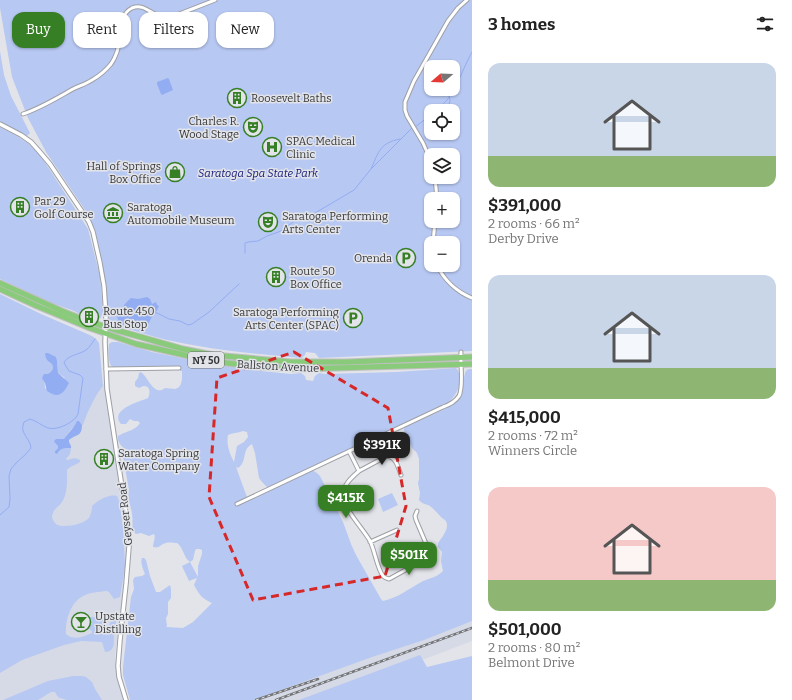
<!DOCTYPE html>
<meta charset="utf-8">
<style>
:root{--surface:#fff;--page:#f6f6f6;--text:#222;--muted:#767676;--accent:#377f25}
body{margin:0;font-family:Bitter,serif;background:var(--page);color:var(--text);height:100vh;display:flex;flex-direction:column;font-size:15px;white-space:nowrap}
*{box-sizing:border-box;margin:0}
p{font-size:13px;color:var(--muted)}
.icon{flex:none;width:22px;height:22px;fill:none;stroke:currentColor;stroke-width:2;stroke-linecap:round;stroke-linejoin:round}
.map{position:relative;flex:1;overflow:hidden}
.side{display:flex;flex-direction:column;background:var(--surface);width:320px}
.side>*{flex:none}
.banner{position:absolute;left:12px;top:12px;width:380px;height:36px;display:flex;gap:8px}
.needle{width:26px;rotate:251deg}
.fabs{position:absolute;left:424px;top:60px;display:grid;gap:8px}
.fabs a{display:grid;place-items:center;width:36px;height:36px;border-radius:8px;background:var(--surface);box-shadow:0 1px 3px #0004;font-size:20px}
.price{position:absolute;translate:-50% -34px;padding:0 9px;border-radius:8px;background:var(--accent);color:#fff;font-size:13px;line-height:26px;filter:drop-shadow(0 1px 2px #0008)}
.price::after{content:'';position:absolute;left:50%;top:24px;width:12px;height:9px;margin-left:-6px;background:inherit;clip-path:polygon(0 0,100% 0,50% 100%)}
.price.current{background:#222;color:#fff}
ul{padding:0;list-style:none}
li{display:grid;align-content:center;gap:8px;height:212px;padding:0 16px}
li span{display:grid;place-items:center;height:124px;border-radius:12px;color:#555}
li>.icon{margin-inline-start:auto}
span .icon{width:72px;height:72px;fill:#fffc;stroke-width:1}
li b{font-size:17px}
h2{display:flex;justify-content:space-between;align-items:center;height:48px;padding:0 16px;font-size:17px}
.chip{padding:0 14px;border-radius:12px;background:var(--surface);box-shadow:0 1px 3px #0004;font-size:14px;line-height:36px}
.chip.current{background:var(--accent);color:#fff}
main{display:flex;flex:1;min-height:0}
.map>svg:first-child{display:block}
</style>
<main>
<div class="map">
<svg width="472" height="700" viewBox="0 0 472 700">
<rect width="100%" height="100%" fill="#e2e4e9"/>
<path fill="#d5dae6" d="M104 384 116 458 127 540V556L115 657 118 681 125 700H0V533L51 475 96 390Z
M472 613V641L317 700H235Z"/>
<path fill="#b7c8f3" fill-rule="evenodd" d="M0 0H472V351L319 358 315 353 306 352 305 355 302 358C256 354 212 350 167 340 150 336 133 330 117 326L111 323 109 320 104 276 95 230 85 210 46 152 28 118 12 77 0 8ZM431 67H453V89H431ZM431 111H453V133H431ZM431 155H453V177H431ZM431 199H453V221H431ZM431 243H453V265H431Z
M0 51 4 75 11 96 30 133 27 136 0 122Z
M0 127 15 135 29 144 41 156 88 229 100 276 103 311C102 316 101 320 95 320 90 320 83 316 78 313 71 309 62 307 54 304 36 297 18 287 0 279Z
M0 294 41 314 92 336 96 339 99 343 103 386C95 395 87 413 83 425H82L79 421 69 432 64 439H56L55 443 58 446V448L55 451 59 450 62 448H71L70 454 66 459 67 460 75 458 80 460V462C76 465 70 466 67 470 67 480 68 493 62 502 57 509 53 508 52 518 53 520 54 522 56 524 62 529 84 524 89 518 91 514 92 510 92 506 99 500 108 494 117 496L119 501 123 528 125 566 120 597 114 599 109 592 107 591C99 592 90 592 83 596 70 603 65 621 66 634 74 641 83 637 92 633V631C85 627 85 625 88 617 93 617 100 617 104 620 105 624 101 626 102 630L107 634 109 632 110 623 112 620 114 616 117 617C116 622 115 626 114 631 113 639 117 652 105 652L102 642 81 641 64 645 22 660 0 673ZM57 361 58 373 65 378 45 389 44 374C50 374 51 372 53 368L52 364 48 362Z
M112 342H118L152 352 211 364 261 371 291 374 301 373 305 376 306 380 313 381 315 376 319 373 325 374 397 372 456 368C463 375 460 389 454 396 452 400 448 402 444 405L334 457H332L316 466 312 470 317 473 320 476 343 522 351 544 356 555 381 599 383 601C398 598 410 588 423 581 431 578 437 577 443 571L441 561 442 552 438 547V543C442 537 451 527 445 520 444 519 443 519 442 518 438 514 435 510 430 506 426 504 422 504 419 500L420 493 418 483 419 479V459L417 453 412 448 404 431V429L405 427 443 410 459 400C462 394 464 373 466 371 468 369 469 369 472 369V621L424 640 372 657 253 700H130L123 675V667L131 597 134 589 133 580 135 577 142 576 145 574C143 569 140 563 142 558H144L146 560 150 576 156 592H160L170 585 171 589V598L168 602V614L166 618 167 626 166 627 183 628 193 622 212 603C200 597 200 595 194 585L197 578 189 581 182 566 190 562 198 577V566L202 554V550L200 549H196L195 551 193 560 190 562C183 557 184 548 177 543 174 543 170 542 166 543 160 544 160 549 153 547 153 542 156 538 154 534L149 536 141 533 136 534 133 531C132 526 133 520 132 514 131 506 127 498 129 490L123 456 133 454 132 451C124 449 121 447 118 440V436L120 435C127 431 136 430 140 423L138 421H134L130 419 126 424H121C109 410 138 402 148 398 150 394 151 386 144 386 143 386 139 388 139 388L135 386V382L138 378 139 373 141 372C148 377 154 397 165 388 168 388 172 389 175 389 183 388 182 377 182 371H180L179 366 113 367 111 366C108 359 108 351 109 344ZM243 431 247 432 248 437 244 442 237 446 234 462C230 454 226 445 228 435 232 433 238 433 243 431ZM252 444 255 453 259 478 262 482 268 488V490L256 497 248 500 236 467 238 468C248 461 241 450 252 444Z
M392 493 398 505 383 512 378 499Z
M420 655 427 667 472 656V700H299Z
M73 676H82L86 677 92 682 95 689 102 700H66C60 697 59 700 55 692H51L38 700H3L48 681Z"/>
<path fill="#93adf2" d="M168 78 169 79 173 90 162 95 161 94 157 84V82Z
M147 297 150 299 152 304 156 302 157 305 159 306 154 316 153 315C150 320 148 325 145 330L137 329 120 324 117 317 118 314 121 315C123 312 122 310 123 307 125 303 128 301 131 298L138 299Z
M46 353H48L56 357 57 361 58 373 69 383C63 394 59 399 47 391L45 383 42 378 44 374C50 374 51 372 53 368L52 364C47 361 46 359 45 354Z
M77 421H79L82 425C82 437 76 434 69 440V442L71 446V448C64 448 60 448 57 454L55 453V451L58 448V446L55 443 54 441 56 439H64C68 433 74 428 77 421Z"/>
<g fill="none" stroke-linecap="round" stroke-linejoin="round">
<path stroke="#93adf2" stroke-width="1" d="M435 111C439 107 444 104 447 100 458 86 463 68 472 52
M448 111 450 100 449 96
M415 127 431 115
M371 169C379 151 380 143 400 139
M245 253V243L248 242 258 241 267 236 281 231 293 222 310 216 354 190 371 169 412 128
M155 312 169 319 180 321 188 325 192 324 209 312 239 284
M0 515 9 507 10 499 9 476 11 469 17 462 26 454 31 448C30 437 19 434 24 422L30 419C37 421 42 426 48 428 57 431 75 422 78 414L83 378 80 375 69 371 64 363C67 355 79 355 86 350 90 347 92 343 95 339"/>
<g stroke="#9d9fa4" stroke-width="5">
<path id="minor" d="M23 114C41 108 57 98 73 89 79 86 86 84 92 80 99 76 106 70 111 64 116 57 119 46 120 38 122 28 120 14 132 8 146 2 153 19 169 18L215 0
M431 161 423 143 407 116 405 110V102L414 81 448 21 458 8 467 0
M435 177 437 199
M433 243 435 221
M437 265C444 280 457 292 472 298
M106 369 179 368
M349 451 359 471C351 478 343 485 343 496 343 508 364 530 370 541 375 551 377 568 383 576 385 578 386 578 389 579L391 578 427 558 430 553 416 520 415 516 417 511
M359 471 387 456C396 457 398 467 401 475
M237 504 443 407C449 405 455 402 459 396 464 386 460 364 461 352
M370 542 397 530"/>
</g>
<g stroke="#9d9fa4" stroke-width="5.5">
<path id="tertiary" d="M0 124 21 135 31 142 39 151 50 164 89 222 93 232 100 263 104 286 106 316 105 342 107 389 129 533V547L126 584 120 640 118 666 119 677 126 700"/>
</g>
<g stroke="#bfbfc0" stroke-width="7">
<path id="trunk" d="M0 283 62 311 87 321 116 330 183 349 213 355 291 362H347L472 357
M0 289 37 306 90 328 136 344 211 361 259 367 300 369 472 364"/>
</g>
<use href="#minor" stroke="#fff" stroke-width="3"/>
<use href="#tertiary" stroke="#fff" stroke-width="3.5"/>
<use href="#trunk" stroke="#8aca7b" stroke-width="5"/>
<g stroke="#737578" stroke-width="2.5">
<path id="rail" d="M256 700 318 679
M276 700 472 628"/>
</g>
<use href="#rail" stroke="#e2e4e9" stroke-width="1" stroke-dasharray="3" stroke-linecap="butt"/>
</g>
<path fill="none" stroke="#d62828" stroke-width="3" stroke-dasharray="8 5" stroke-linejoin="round" d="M294 352 388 408 406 506 385 576 253 600 209 497 217 378Z"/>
<defs>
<g id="building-ring" transform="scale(1)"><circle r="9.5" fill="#e2e4e9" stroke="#377f25" stroke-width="1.5"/><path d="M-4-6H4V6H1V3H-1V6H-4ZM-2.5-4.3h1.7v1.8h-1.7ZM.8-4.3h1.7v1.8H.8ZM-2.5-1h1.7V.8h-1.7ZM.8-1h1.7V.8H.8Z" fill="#377f25"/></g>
<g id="theatre-ring" transform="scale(1)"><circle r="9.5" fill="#e2e4e9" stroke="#377f25" stroke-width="1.5"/><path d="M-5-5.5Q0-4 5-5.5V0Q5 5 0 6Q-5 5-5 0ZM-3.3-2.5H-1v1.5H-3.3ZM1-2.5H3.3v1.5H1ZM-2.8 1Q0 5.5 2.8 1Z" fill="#377f25"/></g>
<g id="hospital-ring" transform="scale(1)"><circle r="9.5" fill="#e2e4e9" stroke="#377f25" stroke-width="1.5"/><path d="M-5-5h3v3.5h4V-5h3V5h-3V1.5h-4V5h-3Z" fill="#377f25"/></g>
<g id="shop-ring" transform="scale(1)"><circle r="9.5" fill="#e2e4e9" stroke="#377f25" stroke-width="1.5"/><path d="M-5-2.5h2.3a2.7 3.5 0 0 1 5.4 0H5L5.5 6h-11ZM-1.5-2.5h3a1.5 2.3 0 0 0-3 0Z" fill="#377f25"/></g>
<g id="museum-ring" transform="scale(1)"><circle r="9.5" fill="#e2e4e9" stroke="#377f25" stroke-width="1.5"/><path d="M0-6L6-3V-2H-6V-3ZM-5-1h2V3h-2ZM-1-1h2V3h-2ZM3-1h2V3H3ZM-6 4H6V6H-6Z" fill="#377f25"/></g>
<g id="parking-ring" transform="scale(1)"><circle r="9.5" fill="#e2e4e9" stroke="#377f25" stroke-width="1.5"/><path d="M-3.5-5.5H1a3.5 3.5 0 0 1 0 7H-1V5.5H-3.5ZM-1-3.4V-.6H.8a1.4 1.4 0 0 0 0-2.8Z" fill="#377f25"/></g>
<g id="bar-ring" transform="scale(1)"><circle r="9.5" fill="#e2e4e9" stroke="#377f25" stroke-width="1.5"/><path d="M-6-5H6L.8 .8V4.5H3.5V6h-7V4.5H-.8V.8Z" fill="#377f25"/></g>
</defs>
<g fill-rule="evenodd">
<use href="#building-ring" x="237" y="98"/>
<use href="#theatre-ring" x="253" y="127"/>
<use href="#hospital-ring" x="272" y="147"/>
<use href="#shop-ring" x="175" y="172"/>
<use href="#building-ring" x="20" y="207"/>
<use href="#museum-ring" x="113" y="213"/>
<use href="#theatre-ring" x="268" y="222"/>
<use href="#parking-ring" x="406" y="258"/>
<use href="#building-ring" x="276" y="277"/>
<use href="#building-ring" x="89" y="317"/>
<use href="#parking-ring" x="353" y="318"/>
<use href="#building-ring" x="104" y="459"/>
<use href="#bar-ring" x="81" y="622"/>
</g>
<g text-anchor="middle" stroke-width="3" stroke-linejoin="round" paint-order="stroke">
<rect fill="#e2e4e9" stroke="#6a6c6e" stroke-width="1" x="188" y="352" width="36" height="16" rx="3"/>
<g font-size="10" font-weight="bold" fill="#37383a">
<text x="206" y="364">NY 50</text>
</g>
<g font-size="11" fill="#37383a" stroke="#e2e4e9" text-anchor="start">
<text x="251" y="102">Roosevelt Baths</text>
<text x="239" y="125" text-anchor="end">Charles R.<tspan x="239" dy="13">Wood Stage</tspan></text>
<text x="286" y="145">SPAC Medical<tspan x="286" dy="13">Clinic</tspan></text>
<text x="161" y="170" text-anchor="end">Hall of Springs<tspan x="161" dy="13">Box Office</tspan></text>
<text x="34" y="205">Par 29<tspan x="34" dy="13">Golf Course</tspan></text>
<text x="127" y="211">Saratoga<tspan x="127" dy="13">Automobile Museum</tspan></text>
<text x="282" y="220">Saratoga Performing<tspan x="282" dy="13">Arts Center</tspan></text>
<text x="392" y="262" text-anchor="end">Orenda</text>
<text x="290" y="275">Route 50<tspan x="290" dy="13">Box Office</tspan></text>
<text x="103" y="315">Route 450<tspan x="103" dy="13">Bus Stop</tspan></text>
<text x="339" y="316" text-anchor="end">Saratoga Performing<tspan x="339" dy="13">Arts Center (SPAC)</tspan></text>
<text x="118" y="457">Saratoga Spring<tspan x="118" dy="13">Water Company</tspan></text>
<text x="95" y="620">Upstate<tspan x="95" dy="13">Distilling</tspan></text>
</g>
<g font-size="11" font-style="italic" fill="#0e1577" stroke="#e2e4e9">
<text x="258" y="177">Saratoga Spa State Park</text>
</g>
<g font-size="11" fill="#37383a" stroke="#e2e4e9">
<text transform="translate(278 366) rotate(3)" y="4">Ballston Avenue</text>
<text transform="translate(125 514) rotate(-96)" y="4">Geyser Road</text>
</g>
</g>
</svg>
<div class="fabs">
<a><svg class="needle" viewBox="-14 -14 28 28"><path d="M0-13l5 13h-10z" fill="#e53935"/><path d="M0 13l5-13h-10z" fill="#767676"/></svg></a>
<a><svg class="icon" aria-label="locate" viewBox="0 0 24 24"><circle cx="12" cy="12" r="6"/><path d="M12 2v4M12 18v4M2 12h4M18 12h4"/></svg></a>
<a><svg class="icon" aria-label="layers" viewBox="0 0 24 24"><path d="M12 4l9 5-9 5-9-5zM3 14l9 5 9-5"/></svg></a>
<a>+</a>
<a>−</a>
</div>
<b class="price current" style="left:382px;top:466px">$391K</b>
<b class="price" style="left:346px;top:519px">$415K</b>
<b class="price" style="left:409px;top:576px">$501K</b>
<div class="banner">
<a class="chip current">Buy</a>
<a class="chip">Rent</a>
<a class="chip">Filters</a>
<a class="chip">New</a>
</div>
</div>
<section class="side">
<h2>3 homes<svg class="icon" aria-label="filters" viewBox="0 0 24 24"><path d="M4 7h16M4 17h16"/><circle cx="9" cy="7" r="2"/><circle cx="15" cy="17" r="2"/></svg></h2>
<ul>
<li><span style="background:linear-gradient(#c9d6e8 75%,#8fb573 0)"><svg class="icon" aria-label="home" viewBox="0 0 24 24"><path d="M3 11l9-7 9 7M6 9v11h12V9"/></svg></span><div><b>$391,000</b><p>2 rooms · 66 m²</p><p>Derby Drive</p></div></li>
<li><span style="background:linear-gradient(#c9d6e8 75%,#8fb573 0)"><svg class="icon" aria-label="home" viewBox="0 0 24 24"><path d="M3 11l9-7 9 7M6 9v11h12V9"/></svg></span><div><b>$415,000</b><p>2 rooms · 72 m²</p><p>Winners Circle</p></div></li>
<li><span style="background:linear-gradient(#f6c9c9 75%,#8fb573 0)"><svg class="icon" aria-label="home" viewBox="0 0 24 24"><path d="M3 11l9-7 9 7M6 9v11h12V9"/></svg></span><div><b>$501,000</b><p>2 rooms · 80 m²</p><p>Belmont Drive</p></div></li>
</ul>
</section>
</main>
